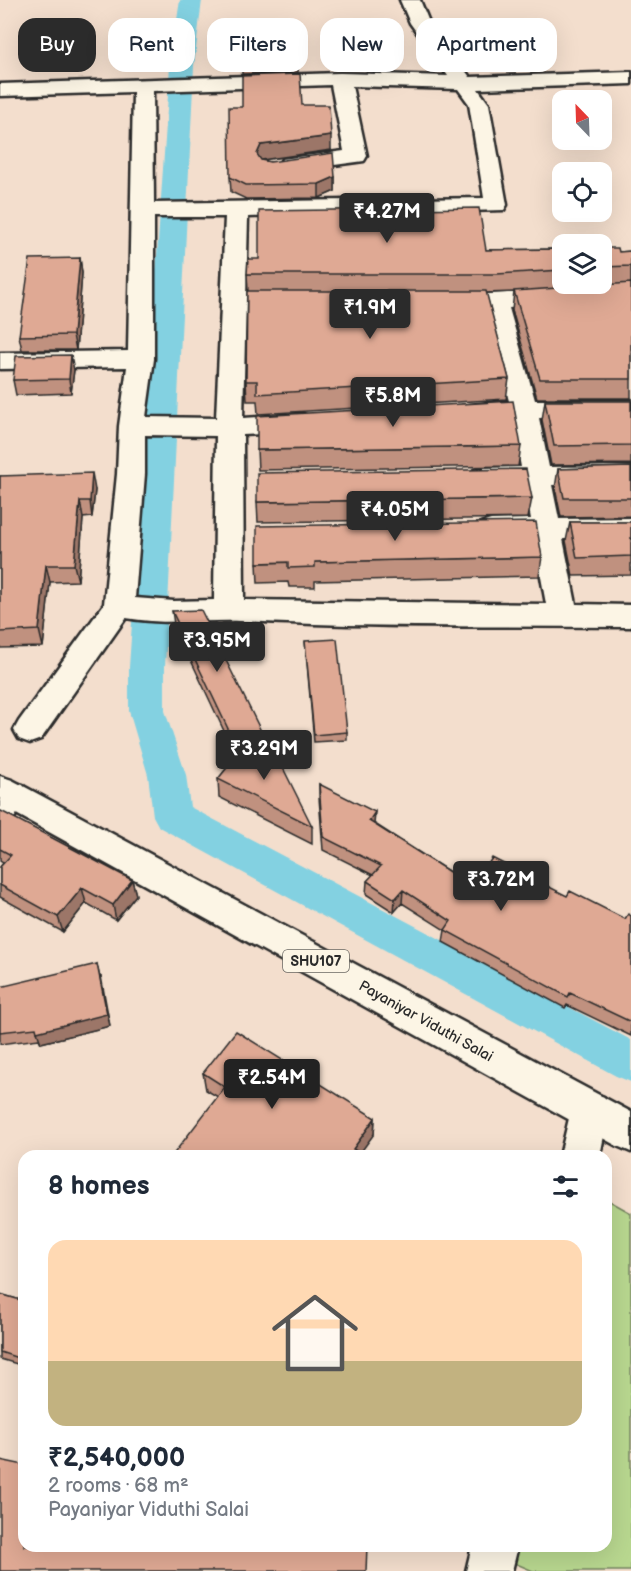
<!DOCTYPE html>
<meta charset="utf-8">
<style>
:root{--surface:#fff;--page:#f6f6f7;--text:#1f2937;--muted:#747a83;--accent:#2b2b2b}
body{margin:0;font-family:"Balsamiq Sans",sans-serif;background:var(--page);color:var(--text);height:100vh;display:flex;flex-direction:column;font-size:22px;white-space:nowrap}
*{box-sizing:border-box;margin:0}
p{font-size:20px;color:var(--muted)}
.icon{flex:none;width:33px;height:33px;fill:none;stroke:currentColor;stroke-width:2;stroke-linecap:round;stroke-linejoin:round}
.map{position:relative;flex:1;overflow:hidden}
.side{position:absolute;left:18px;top:1150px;width:594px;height:402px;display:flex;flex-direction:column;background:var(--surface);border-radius:18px;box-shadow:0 6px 24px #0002}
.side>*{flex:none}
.banner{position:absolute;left:18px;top:18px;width:596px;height:54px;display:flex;gap:12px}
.needle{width:39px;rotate:337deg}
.tools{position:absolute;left:552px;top:90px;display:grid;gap:12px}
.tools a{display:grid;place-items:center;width:60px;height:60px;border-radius:12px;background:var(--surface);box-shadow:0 6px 24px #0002;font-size:30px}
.price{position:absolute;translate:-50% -51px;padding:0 14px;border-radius:6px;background:var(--accent);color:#fff;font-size:20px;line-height:39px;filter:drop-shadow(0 2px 3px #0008)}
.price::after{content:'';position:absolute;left:50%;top:36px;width:18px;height:14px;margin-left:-9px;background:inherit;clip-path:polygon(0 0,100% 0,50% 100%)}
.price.current{background:#222;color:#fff}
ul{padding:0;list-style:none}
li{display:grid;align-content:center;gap:12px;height:318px;padding:0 30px}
li span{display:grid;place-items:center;height:186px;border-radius:18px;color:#555}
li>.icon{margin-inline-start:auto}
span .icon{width:108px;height:108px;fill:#fffc;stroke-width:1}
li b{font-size:26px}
h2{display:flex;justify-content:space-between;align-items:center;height:72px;padding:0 30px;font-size:26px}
.tag{padding:0 21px;border-radius:18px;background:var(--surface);box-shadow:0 6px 24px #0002;font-size:21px;line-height:54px}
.tag.current{background:var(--accent);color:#fff}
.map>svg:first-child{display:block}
</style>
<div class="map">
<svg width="631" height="1571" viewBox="0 0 631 1571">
<rect width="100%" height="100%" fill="#f3decd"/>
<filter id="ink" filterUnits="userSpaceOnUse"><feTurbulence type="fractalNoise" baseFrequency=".0167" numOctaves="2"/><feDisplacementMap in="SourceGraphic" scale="12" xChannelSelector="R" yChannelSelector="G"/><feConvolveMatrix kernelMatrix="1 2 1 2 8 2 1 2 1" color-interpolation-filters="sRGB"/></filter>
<g filter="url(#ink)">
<path fill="#b8d78f" stroke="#72815d" stroke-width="1.5" d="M606 1199 631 1213V1571H533L512 1562 515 1547 606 1546Z"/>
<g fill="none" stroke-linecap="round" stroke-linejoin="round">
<path fill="#83d1e1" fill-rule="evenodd" d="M180 0H202L194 66 165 667V711L186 775 190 807 631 1040V1082L616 1076 159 827 153 816 148 775 129 711V667L170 66Z"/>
<g stroke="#2b2b2b" stroke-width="5">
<path id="minor" d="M400 0H420L429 22 470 77 631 72V84L478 89 489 104 507 205 504 210 248 217 243 418 303 414 312 417 316 423 312 429 303 432 243 435 244 600 546 604 534 539 491 540 481 537 477 530 481 523 491 520 531 519 525 486H484L474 484 470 477 474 470 484 468 521 467 512 418 471 421 462 418 458 412 462 406 509 401 485 309 435 307 432 302 435 297 631 286V300L509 308 535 400H631V418H539L549 467 631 466V484L552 485 559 519 631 518V538L563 539 576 604 631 605V627C501 626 370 628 240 621 202 620 165 625 126 618L41 739 30 743 19 739 14 730 19 721 104 604 117 474 119 426 127 367 0 369V353L128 351 133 92 0 96V84L340 73 448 76 410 23ZM331 85 344 151 282 159 279 164 282 169 290 171 364 161 367 156 352 86 458 89 469 104 484 198 154 203 153 91ZM154 217H225L216 418 146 417 154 359ZM145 435 216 436 214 600 174 601 135 598 145 474Z
M11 782 23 785 28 795 12 822 0 826V785Z
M590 1092 604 1097 609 1110 600 1156H560L571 1110 576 1097Z
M472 1546H518L512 1571H466Z"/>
</g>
<g stroke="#2b2b2b" stroke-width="5">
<path id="major" d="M0 776 12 780 631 1112V1152L617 1146 0 805Z"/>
</g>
<use href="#minor" fill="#fcf5e5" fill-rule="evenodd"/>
<use href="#major" fill="#fcf5e5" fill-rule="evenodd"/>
</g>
<path fill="#c0917f" stroke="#2b2b2b" stroke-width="1.5" d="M242 41 298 58V72L242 74Z
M302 105 331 150 262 160 335 177V191L319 198 246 199 231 192 230 177Z
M602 248 619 252 631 251V398H537L512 310 514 292 486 293 509 379 506 399 258 414 257 401H247L246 381 248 291 247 274 486 250 562 249V284H602Z
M80 258 82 273 76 350H22L19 336Z
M74 370 71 393 16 395 13 380Z
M545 401H631V464L551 465 542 420Z
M521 446 518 466 258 470 257 450Z
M631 467V516L561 517 555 488 558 469Z
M0 476 95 490 92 517 83 518 78 581 50 582 43 647 0 648Z
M532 498 528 518 258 522 257 502Z
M570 522H631V575L573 576 566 541Z
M542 557 539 576 315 581V587H289L288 582 258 583 257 563Z
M172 611 262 733 263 746H251L312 826V844L219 797 218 779 244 747 232 748 174 624Z
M305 641 347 732V740L314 742Z
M319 784 375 824 473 887 567 896 625 919 631 916V1036L567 1005 565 1008 443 942 445 930 402 903 394 912 366 894 367 881 373 875 323 850 319 798Z
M0 811 132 880 136 895 116 920 86 903 63 932 0 897V867L3 863 0 861Z
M101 976 110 1026 41 1043 39 1039 0 1044V987Z
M203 1073 375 1118 374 1134 218 1097 206 1090Z
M0 1294 24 1301V1366L0 1359Z"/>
<path fill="#9c7668" stroke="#2b2b2b" stroke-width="1.5" d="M331 136V150L262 160 257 168V154L261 145Z
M335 177V191L319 198V184Z
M80 258 82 273 76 350 73 335Z
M71 355 74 370 71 393 69 379Z
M92 473 95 490 92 517 90 501Z
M80 501 83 518 78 581 74 565Z
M46 565 50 582 43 647 39 630Z
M375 812 374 825 369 821Z
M132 880 136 895 116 920 113 905Z
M82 888 86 903 63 932 58 917Z
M403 890 402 903 394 912 395 899Z
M97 964 110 1026 41 1043 37 1032Z
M375 1118 374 1134 358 1156 353 1149Z"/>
<path fill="#dfa994" stroke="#2b2b2b" stroke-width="1.5" d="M297 40 298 58 242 60V41Z
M300 74 302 105H329L331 136 261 145 257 154 261 160 270 162 333 153 335 177 319 184 246 185 230 177 229 107H242V76Z
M479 208 486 250 562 249V270L497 274H247L248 259H259V211Z
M602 248H618L619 252 631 251V266L602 267Z
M80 258 73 335 19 336 30 259Z
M631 283V379H540L514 291Z
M247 291H486L509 379 257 394V381H246Z
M71 355 69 379 13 380 16 356Z
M513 401 521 446 257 450V416Z
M545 401H631V445L554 446Z
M631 467V498H564L558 469Z
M526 469 532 498 257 502V473Z
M92 473 90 501H80L74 565H46L39 630 0 632V476Z
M536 522 542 557 315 562V567L288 568V562L257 563V526Z
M570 522H631V556L577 558Z
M201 610 262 733 231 735 172 611Z
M337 639 347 732 314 735 305 641Z
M246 744 279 760 312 826 218 779Z
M319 784 375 812 369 821 473 887 492 858 567 896 570 891 625 919 628 914 631 916V1022L570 993 568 997 445 930 451 921 403 890 395 899 367 881 381 866 323 837Z
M0 811H1L132 880 113 905 82 888 58 917 0 885V867L11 855 0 849Z
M97 964 107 1014 37 1032 36 1028 0 1032V987Z
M236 1031 375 1118 353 1149 365 1156H172L225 1087 203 1073Z
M0 1294 24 1301V1360L0 1352Z
M0 1460 24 1465V1546H367L366 1571H0Z"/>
</g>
<g text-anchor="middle" stroke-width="4.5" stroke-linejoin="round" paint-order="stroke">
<rect fill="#fcf5e5" stroke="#6a6863" stroke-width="1.5" x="283" y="950" width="66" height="22" rx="4.5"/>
<g font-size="14" font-weight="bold" fill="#2b2b2b">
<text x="316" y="966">SHU107</text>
</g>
<g font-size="15" fill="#2b2b2b" stroke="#fcf5e5">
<text transform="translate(426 1021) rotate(29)" y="5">Payaniyar Viduthi Salai</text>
</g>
</g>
</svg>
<div class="tools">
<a><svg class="needle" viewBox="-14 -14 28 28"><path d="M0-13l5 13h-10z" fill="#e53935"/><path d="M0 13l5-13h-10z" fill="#747a83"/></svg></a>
<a><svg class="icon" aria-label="locate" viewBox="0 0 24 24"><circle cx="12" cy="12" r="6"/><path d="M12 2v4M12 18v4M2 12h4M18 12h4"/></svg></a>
<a><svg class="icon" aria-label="layers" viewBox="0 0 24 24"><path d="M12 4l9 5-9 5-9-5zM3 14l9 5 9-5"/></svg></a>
</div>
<b class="price" style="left:387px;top:244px">₹4.27M</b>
<b class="price" style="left:370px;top:340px">₹1.9M</b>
<b class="price" style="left:393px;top:428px">₹5.8M</b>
<b class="price" style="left:395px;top:542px">₹4.05M</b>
<b class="price" style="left:217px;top:673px">₹3.95M</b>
<b class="price" style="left:264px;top:781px">₹3.29M</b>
<b class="price" style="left:501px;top:912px">₹3.72M</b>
<b class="price current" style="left:272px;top:1110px">₹2.54M</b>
<div class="banner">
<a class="tag current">Buy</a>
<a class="tag">Rent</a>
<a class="tag">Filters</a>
<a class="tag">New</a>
<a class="tag">Apartment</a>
</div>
<section class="side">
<h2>8 homes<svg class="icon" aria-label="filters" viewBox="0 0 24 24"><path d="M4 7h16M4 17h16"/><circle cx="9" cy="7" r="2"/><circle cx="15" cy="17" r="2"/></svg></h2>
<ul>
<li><span style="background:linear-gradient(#ffd9b3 65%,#c2b280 0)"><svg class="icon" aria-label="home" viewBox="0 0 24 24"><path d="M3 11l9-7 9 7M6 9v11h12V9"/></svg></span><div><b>₹2,540,000</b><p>2 rooms · 68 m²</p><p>Payaniyar Viduthi Salai</p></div></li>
</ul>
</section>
</div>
